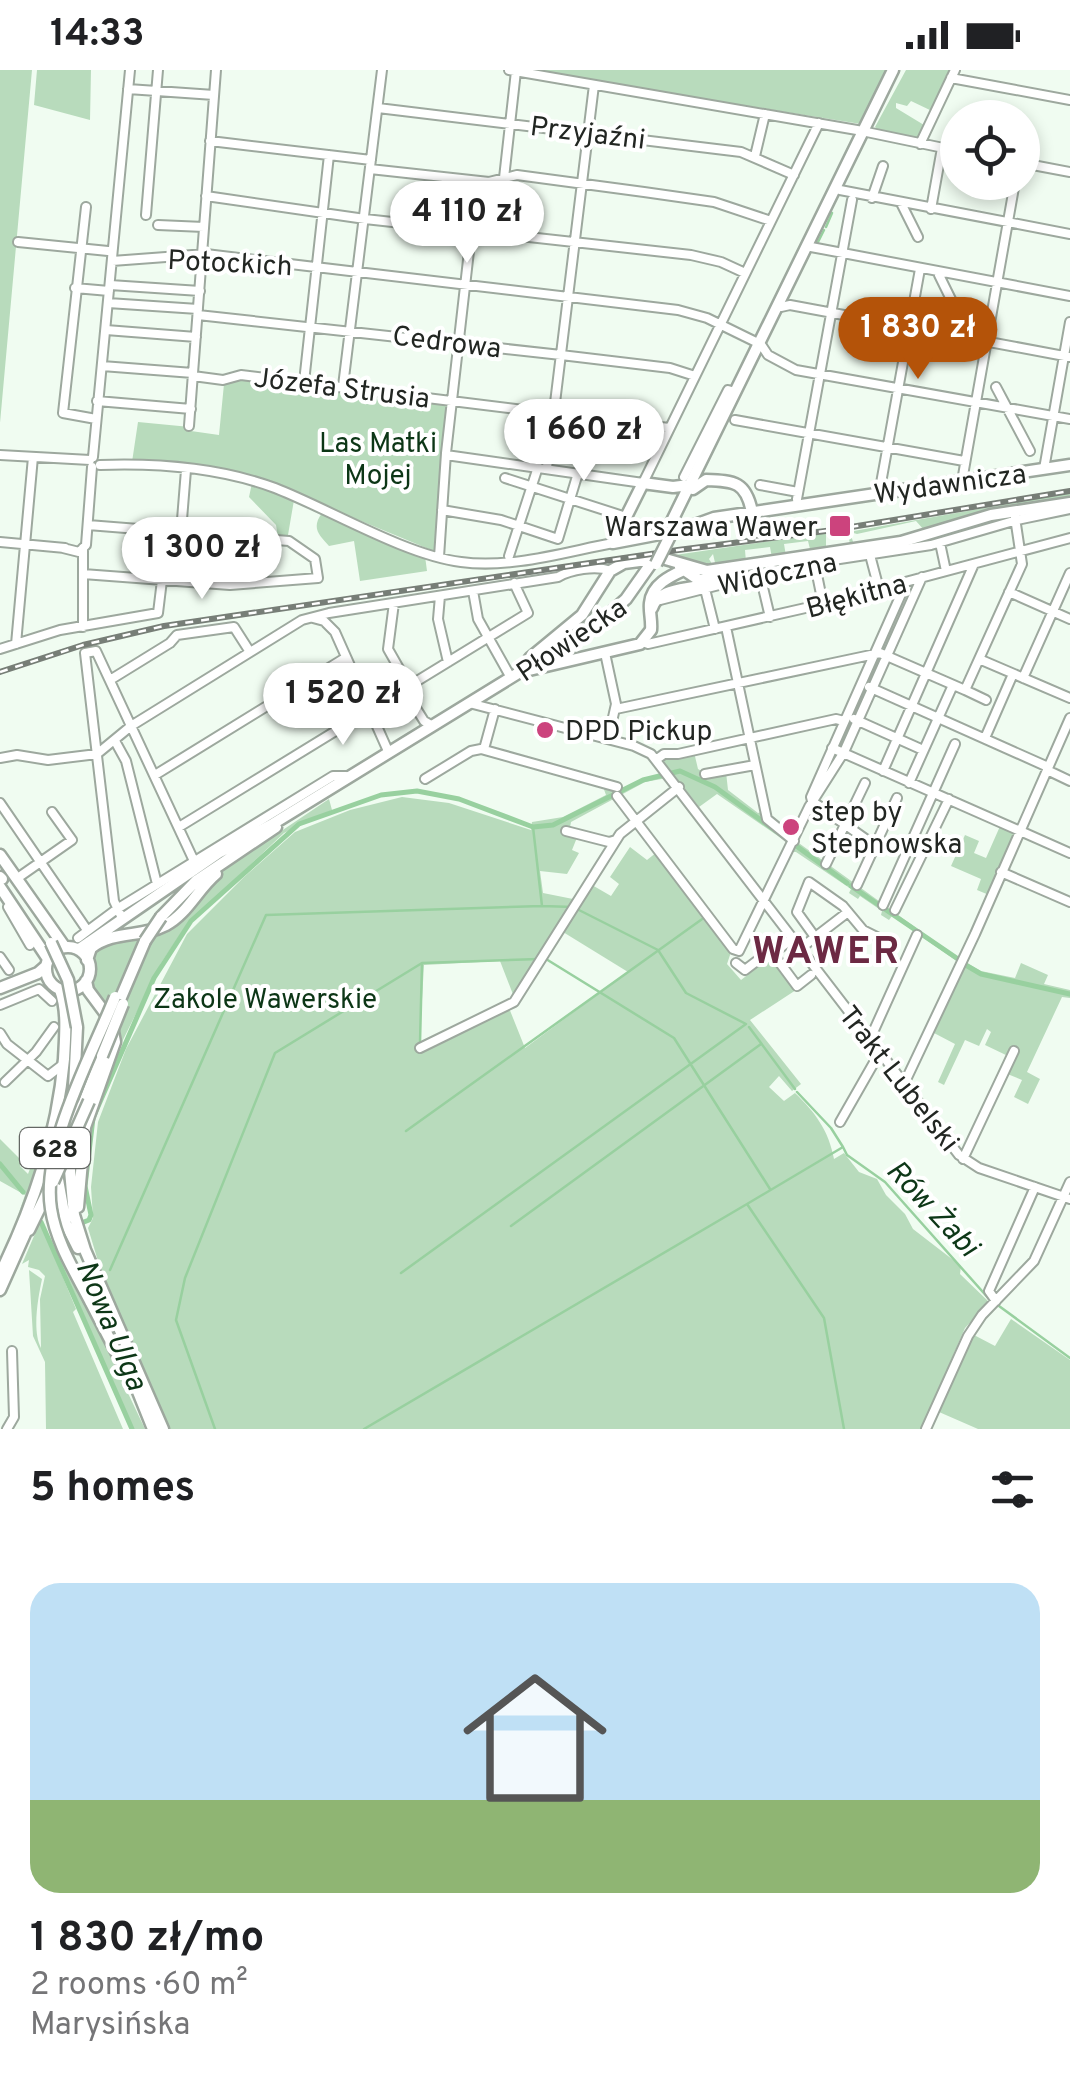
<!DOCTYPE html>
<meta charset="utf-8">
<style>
:root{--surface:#fff;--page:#f2f2f2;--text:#202124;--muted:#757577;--line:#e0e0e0;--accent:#b45309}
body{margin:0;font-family:Overpass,sans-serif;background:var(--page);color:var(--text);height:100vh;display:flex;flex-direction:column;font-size:38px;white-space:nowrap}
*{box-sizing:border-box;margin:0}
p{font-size:32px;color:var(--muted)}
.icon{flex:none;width:55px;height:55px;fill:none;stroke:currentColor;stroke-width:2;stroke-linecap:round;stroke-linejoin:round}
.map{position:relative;height:1359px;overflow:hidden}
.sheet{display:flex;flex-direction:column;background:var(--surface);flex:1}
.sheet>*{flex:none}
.fabs{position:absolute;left:940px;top:30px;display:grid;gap:20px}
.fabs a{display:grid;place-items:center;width:100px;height:100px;border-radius:50%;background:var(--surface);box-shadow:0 5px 15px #0003;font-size:50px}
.price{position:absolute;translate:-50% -85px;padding:0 22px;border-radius:35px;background:#fff;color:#222;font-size:32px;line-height:65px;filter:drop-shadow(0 2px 5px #0008)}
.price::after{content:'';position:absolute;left:50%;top:60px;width:30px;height:22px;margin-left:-15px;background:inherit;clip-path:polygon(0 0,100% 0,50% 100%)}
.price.active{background:var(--accent);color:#fff}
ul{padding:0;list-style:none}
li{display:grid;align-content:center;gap:20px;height:530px;padding:0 30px}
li+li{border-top:2px solid var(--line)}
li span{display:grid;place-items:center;height:310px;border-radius:30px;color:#555}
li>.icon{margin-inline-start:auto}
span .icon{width:180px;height:180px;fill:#fffc;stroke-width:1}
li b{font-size:42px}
h2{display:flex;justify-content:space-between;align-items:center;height:120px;padding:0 30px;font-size:42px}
.status{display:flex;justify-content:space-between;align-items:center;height:70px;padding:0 50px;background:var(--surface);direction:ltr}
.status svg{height:28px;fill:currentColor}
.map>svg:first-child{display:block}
</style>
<div class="status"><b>14:33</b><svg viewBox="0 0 49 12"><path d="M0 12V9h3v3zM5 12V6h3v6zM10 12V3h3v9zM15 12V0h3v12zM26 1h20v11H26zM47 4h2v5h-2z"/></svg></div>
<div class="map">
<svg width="1070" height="1359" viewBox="0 0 1070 1359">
<rect width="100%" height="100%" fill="#f0fcf1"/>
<path fill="#b8dbbc" d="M0 0H32L0 353Z
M37 0H91L90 50 34 35Z
M521 0H888L861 54Z
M906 0H953L932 41 911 31 907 36 896 33V38L924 55 919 71 878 60 875 57Z
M238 307 448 331 436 482 257 408 226 401 132 392 138 352 190 357 191 361 219 365 224 314Z
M252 413 294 430 288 465 297 474 278 467 276 455 249 427Z
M1070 423V429L924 460 916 451 857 464 850 462 854 475H850L848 462Z
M322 443 425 486 427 501 360 511 354 471 329 476C319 465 311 458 322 443Z
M826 463V478L811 483 808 471 784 474 786 486 772 488 770 477 745 480 746 492 716 497 713 484 709 489 714 497 707 498 668 486Z
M694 682 698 699 705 703 726 702 728 720 758 743 764 741 790 770 788 773 717 724 699 737 661 688Z
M664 706 667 708 645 712 571 752 569 763 578 765 572 780 579 783 567 804 540 801 543 823 578 830 514 927 500 891 424 895 419 982 509 938 525 978 628 902 563 862 592 815 611 826 619 814 610 807 630 777 647 790 657 782 731 882 727 894 741 910 771 887 796 920 750 950 801 1014 792 1021 779 1006 769 1017 784 1031 795 1023C815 1042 829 1061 834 1089L844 1083 859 1102 877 1109 886 1125 905 1144 913 1159 961 1196 960 1204 989 1232 965 1258 921 1359H168L98 1191 88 1158 93 1148 91 1117 98 1052 126 979 187 864 244 807 295 762 350 740 402 727 449 733 531 760 532 752 563 747 606 725 602 714 622 720 648 707Z
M329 729 332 740 284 763 187 854 161 893 115 986 117 977 91 920 94 879 113 869 115 874 162 860 226 798Z
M1001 754 1015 764 989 825 977 820 981 809 951 796 965 765 979 771 974 783 986 788Z
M796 771 959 889 958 892 892 846 889 850 881 845 882 841 860 826 858 829 849 823 851 819 796 782H790Z
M965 892 981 901 1015 908 1021 893 1048 905 1044 914 1070 920V928L1062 927 1027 1002 1040 1009 1028 1034 1014 1027 1022 1010 1005 1003 1008 986 985 975 991 962 987 959 979 976 965 970 944 1015 938 1012 955 974 934 963Z
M53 1036 31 1114 17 1148 25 1125 0 1111V1069L22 1091 20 1096 28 1104Z
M40 1152 76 1239 73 1242 123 1359H46L45 1292 33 1266 29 1200 42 1209C38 1228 32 1261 41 1278L40 1229 45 1206 39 1200 28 1197 29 1190 22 1194Z
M64 1161 71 1203 145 1359H133L52 1171Z
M1011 1249 1070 1290V1359H978L939 1342 974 1265 995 1276Z"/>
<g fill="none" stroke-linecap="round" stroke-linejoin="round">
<path stroke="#98d09f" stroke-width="2.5" d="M826 157 832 143
M818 172 824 160
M533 757 542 836 573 837 658 880 686 923 746 954
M546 889 674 968 770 1119
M749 957 795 1019
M420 973 422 893 539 889
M797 1022 831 1058 843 1077 747 1134 824 1248 844 1359
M406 1061 705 847
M843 1077 847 1085 885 1112 990 1230
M511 1156 761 974
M110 1200 266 845 542 836
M401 1203 746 954
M999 1236 1070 1288
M215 1359 176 1250 185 1208 275 983 422 893
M364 1359 747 1134"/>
<path stroke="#98d09f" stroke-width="5" d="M795 775 847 813
M851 816 958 889
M964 894 981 904 1070 924
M0 1094 23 1122
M41 1152 132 1359
M79 1154 89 1150 91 1145 85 1116 93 1048 154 908 191 851 299 754 381 725 417 721 459 729 533 757 553 755 643 710 680 701 715 717 776 761"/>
<g stroke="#9da89e" stroke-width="12">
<path id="minor" d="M509 0 857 60 958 81
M951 8 1070 30
M128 19 214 25
M378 38 741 82 794 105
M210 71 371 90
M920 74 955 0
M755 86 765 44
M1022 93 1070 102
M370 99 489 112 517 105 644 122 714 132 771 151
M504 108 516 1
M840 120 1070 164
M206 126 365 149 691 185 721 192 745 203
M872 128 883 96
M901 133 918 167
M86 137 63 343 96 349
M931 139 942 78
M146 145 158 0
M158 155 204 157
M18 172 108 181
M811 177 1070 226
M112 191 206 184 678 240 707 248 758 273
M939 205 971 270
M110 215 200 221
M75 218 109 221
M108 233 198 239
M781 237 790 235 1070 287
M198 245 561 285 670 298 695 306
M106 260 196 267
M762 276 768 285 796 300 1070 349
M102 296 193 303
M193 306 223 310 241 305 669 358
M304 312 329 85
M343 316 382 0
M996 317 1030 381
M97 331 191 339
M735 350 964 391
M189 356 216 0
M0 385 90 390
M446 385 643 413 819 53
M93 387 130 0
M100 395C157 393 221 398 275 418 329 439 405 485 461 492 510 499 565 482 613 473
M547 398 594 15
M1044 399 1070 252
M684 407 728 320 735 322
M505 408 626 447
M962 411 1015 112
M760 415 798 422
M879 424 920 199
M797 429 852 130
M442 440 501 450 558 469 578 403
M181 462 186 400
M0 472 65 478
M940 473 946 501
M63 478 79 482 86 475 92 397
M83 478V557
M870 485 879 519
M509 486 538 397
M439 487 446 383 477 111
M814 490 823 534
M83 504 230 515 318 508 315 489 289 471 88 455
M760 505 770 547
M705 519 715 559
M473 521 478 549 510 606
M1009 522 1070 549
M440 526 438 549 448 592
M660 530 794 496 931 475 1017 450 1070 439
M394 533 388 579 409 616
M313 548 324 551 335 562 388 681
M726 557 767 749 794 771
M642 572 648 574 823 534 1070 468
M16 574 33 387
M0 579 60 560 158 543 168 461
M605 583 616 634 608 669
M979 589 1070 628
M1023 608 1070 503
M110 610 170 573 177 565 234 557 250 582
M869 617 1048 697
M404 619 424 651 431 655
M965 620 986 630
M473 634 634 676 651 684 959 1085 979 1098 1070 1129
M616 639 880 583 965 620 1022 494 1014 441
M854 649 923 680
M985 668 1013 604
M115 671 126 691 157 814
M832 678 1070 783
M484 679 495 639
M0 688 17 685 48 690 97 684 131 656 302 550 329 543 558 507C570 500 596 495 610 501
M657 689 664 684H678L836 649 844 651
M1047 700 1070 711
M883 701 974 494
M705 704 755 695
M155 705 345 588
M425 709 471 681 481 679 617 717
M909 713 953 615
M617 726 733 879 739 881 809 737 844 682 922 507
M0 733 87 860
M179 757 528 543 514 513
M566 761 609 772 616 770
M874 775 812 731 811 727 902 522 903 513
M826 794 865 713
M1001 802 1070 832
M19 807 72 770 52 742
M857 815 897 728
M883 835 955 674
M8 837 30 875
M895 840 949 729
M122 848 114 831 85 583 96 581 194 791
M815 867 797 842 809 812 843 836 863 860 883 870
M78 868 117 839 333 706H346
M801 878 848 842
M0 887 9 900
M777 889 797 916 811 905
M736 893 745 900 762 887V878L770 871 780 878 793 868
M0 935 39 919 52 931
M0 963 7 974 48 1006 61 996
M870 969 917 865
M420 978 514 932 620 764 679 717
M5 1012 36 982 54 957
M904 1014 975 864 1070 648
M840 1052 880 982
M963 1089 1014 981
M996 1231 989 1221 1035 1117
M7 1359 14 1347 12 1281
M926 1359 968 1266 982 1245 1034 1191 1070 1112"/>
</g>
<g stroke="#9da89e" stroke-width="15">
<path id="major" d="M693 419 706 410C735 411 746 412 752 442
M668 459 893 0
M613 473 681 460 714 448 1070 395
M613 473 643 413 673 417 689 415
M662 488 707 501 901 472 991 445 1070 433
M680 497 699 510H713
M652 538C659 518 684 520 702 515 713 512 723 505 733 501
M530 588 582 545 610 501 624 493 655 489
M525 601 640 574 651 560C652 550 649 542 650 533 652 513 673 505 688 498
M0 785 64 876
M0 807 2 809
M0 817 48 889
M161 847 196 811 276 757
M46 899a22 22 0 1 1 44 0a22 22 0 1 1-44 0Z
M79 879 220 782 271 755 598 554 626 529 650 495
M87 890 91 878C114 860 141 868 166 855 187 844 198 819 216 804
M0 918 38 903 46 896
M119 932 145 871
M77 957 70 1100 74 1145 85 1180 163 1359
M81 1040 102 986
M57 1104 66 1154 78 1178
M78 1137 85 1057 115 972 111 951 88 920 86 911
M29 1160 50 1117
M0 1204C34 1134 57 1066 64 989 65 967 68 941 60 920
M0 1220 29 1155
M90 1231 124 1297
M126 1292 153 1359"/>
</g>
<use href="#minor" stroke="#fff" stroke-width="8"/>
<use href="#major" stroke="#fff" stroke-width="10"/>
<g stroke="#777e77" stroke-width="6">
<path id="rail" d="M0 602 83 575 164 556 678 480 833 460 1070 421"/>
</g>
<use href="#rail" stroke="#fff" stroke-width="2.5" stroke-dasharray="8" stroke-linecap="butt"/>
<g stroke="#9da89e" stroke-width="15" stroke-linecap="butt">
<path id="major-bridge" d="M656 494 674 458
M145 871 161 847
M51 873 68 910 77 957
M102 986 123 934
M53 1112 89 1031
M90 1231C75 1202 56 1172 51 1139 41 1077 92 985 115 927"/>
</g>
<use href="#major-bridge" stroke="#fff" stroke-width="10"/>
</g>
<g fill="#cc437d" stroke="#fff" stroke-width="4">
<rect x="828" y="444" width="24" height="24" rx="5"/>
<circle cx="545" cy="660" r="10"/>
<circle cx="791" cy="757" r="10"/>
</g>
<g text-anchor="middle" stroke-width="8" stroke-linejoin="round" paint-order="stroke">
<rect fill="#fff" stroke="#646764" stroke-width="2.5" x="20" y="1058" width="70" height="40" rx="8"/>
<g font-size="25" font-weight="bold" fill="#222622">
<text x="55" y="1087">628</text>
</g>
<g font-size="28" fill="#222622" stroke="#fff">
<text transform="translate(588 62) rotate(7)" y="10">Przyjaźni</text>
<text transform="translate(230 192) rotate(3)" y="10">Potockich</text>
<text transform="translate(447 271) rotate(7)" y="10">Cedrowa</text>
<text transform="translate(342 317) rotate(7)" y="10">Józefa Strusia</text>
<text transform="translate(950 413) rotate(-8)" y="10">Wydawnicza</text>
<text transform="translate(777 503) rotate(-12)" y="10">Widoczna</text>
<text transform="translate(856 525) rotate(-15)" y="10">Błękitna</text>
<text transform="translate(571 569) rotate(-34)" y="10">Płowiecka</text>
<text transform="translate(900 1008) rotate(52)" y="10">Trakt Lubelski</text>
</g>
<g font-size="28" fill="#0c3616" stroke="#fff">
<text x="378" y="382">Las Matki<tspan x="378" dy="32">Mojej</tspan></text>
<text x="265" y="938">Zakole Wawerskie</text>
</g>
<g font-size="28" fill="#222622" stroke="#fff" text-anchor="start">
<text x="818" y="466" text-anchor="end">Warszawa Wawer</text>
<text x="565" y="670">DPD Pickup</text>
<text x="811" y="751">step by<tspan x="811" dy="32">Stepnowska</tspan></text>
</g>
<g font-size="30" font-style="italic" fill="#0d3717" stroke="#fff">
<text transform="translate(933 1138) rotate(47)" y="10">Rów Żabi</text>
<text transform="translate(112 1255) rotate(67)" y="10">Nowa Ulga</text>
</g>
<g font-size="38" font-weight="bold" letter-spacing="2.5" fill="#6c2943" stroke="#fff">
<text x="827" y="893">WAWER</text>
</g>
</g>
</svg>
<div class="fabs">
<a><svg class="icon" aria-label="locate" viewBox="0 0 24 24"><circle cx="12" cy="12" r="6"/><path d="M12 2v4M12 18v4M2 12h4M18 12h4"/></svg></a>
</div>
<b class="price" style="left:467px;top:196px">4 110 zł</b>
<b class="price active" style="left:918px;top:312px">1 830 zł</b>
<b class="price" style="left:584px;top:414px">1 660 zł</b>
<b class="price" style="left:202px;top:532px">1 300 zł</b>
<b class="price" style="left:343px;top:678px">1 520 zł</b>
</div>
<section class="sheet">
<h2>5 homes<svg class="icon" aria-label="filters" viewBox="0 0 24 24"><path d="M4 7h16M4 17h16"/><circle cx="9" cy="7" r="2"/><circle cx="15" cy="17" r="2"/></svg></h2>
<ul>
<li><span style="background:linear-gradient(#bfe0f5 70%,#8fb573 0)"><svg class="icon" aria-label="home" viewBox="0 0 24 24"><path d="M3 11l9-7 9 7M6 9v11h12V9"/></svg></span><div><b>1 830 zł/mo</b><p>2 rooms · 60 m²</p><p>Marysińska</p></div></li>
</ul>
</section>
